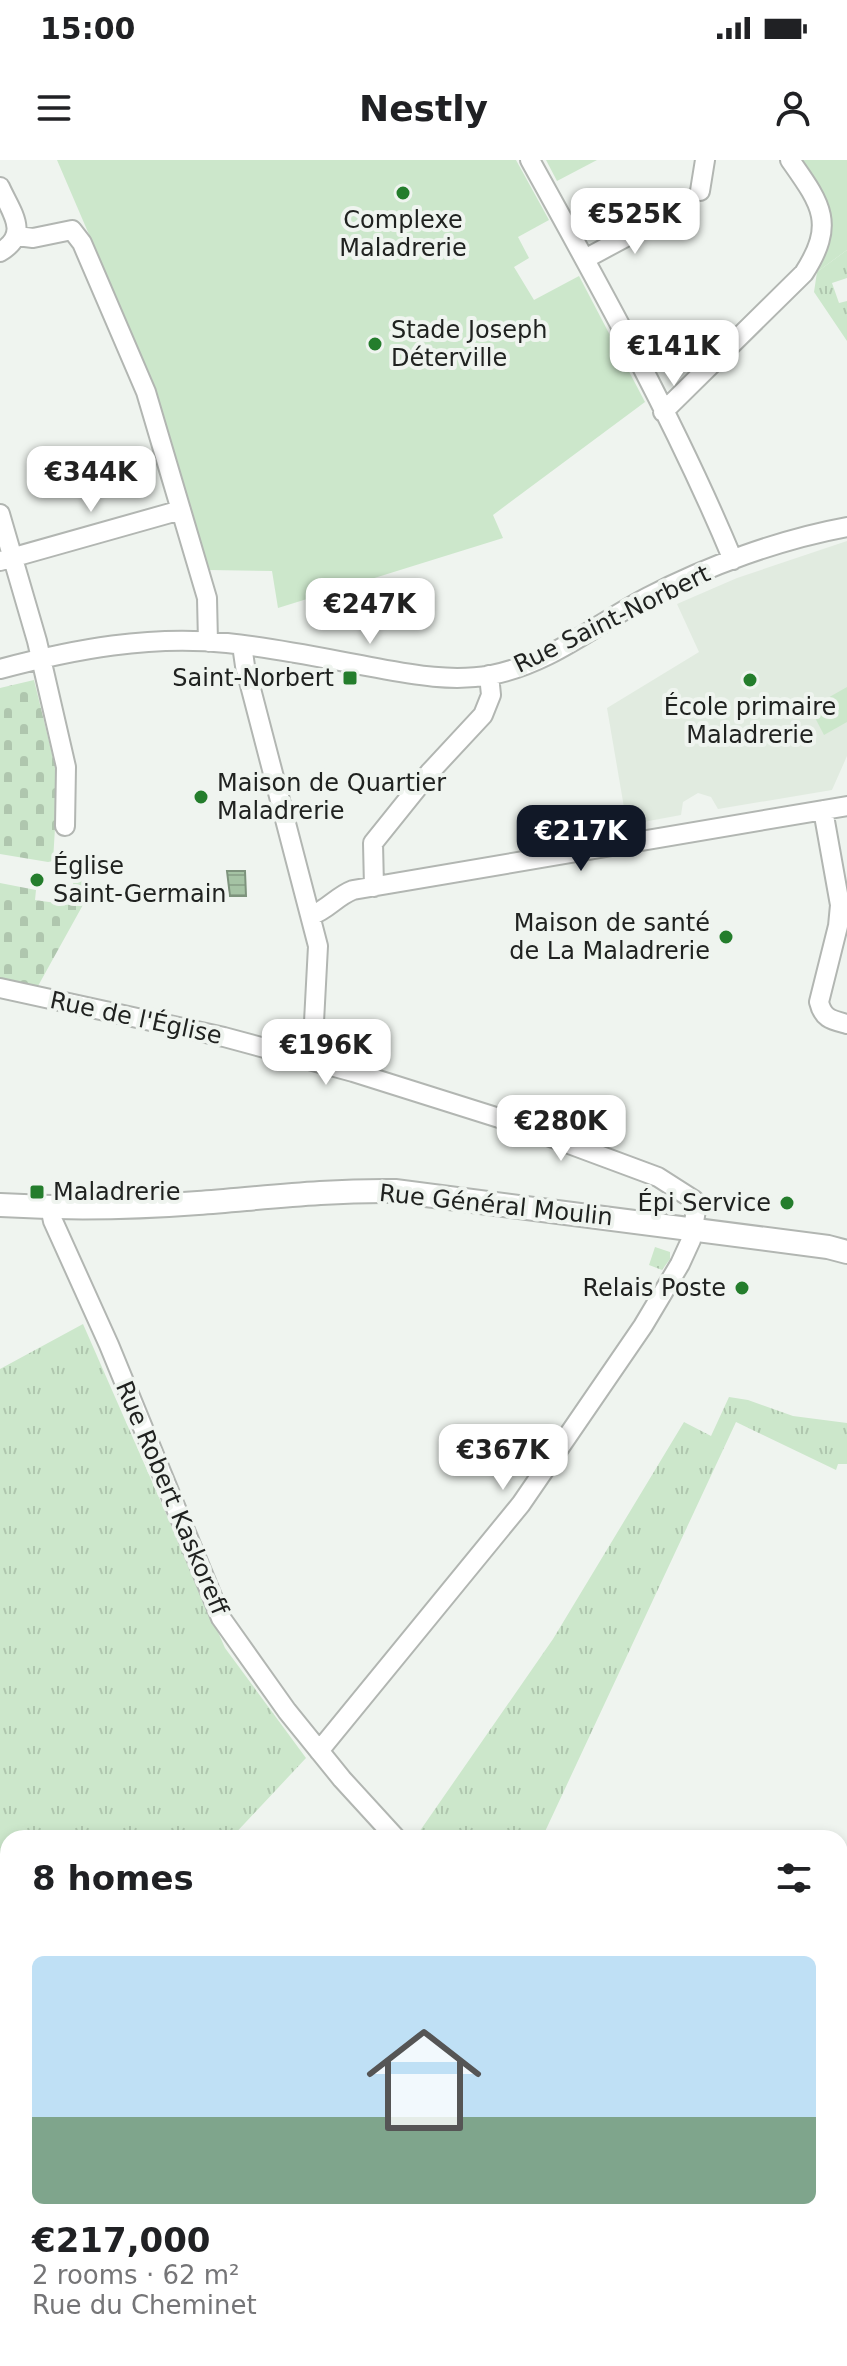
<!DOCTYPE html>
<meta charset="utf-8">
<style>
:root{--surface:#fff;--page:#f6f6f6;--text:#202124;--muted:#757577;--line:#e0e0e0;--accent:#111827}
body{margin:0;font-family:"DejaVu Sans",sans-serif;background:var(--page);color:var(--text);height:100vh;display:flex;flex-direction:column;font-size:30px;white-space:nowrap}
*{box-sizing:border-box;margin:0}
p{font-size:26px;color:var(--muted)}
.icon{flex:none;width:44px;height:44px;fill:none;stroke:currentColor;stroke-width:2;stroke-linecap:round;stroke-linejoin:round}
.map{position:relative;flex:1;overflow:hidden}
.panel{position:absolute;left:0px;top:1670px;width:848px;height:536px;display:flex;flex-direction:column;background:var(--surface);border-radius:24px 24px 0 0;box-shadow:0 4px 12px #0003}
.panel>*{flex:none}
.price{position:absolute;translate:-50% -68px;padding:0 18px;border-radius:16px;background:#fff;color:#222;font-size:26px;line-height:52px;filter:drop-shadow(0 2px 4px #0008)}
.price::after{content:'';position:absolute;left:50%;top:48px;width:24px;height:18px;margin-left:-12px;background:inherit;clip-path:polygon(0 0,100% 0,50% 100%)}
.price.current{background:var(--accent);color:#fff}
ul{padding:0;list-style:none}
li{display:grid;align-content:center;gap:16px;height:424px;padding:0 32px}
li+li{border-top:2px solid var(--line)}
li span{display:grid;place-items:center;height:248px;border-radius:12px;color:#555}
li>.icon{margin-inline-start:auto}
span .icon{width:144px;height:144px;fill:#fffc;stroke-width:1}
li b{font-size:34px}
h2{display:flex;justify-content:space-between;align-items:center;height:96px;padding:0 32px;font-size:34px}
.status{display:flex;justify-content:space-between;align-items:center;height:56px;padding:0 40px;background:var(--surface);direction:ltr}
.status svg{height:22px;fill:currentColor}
header{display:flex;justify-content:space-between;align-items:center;height:104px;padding:0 32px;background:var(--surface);font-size:36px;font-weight:700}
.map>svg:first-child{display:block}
</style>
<div class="status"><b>15:00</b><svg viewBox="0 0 49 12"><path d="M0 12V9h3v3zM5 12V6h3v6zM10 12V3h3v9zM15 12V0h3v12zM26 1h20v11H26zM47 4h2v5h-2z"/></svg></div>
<header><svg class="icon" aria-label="menu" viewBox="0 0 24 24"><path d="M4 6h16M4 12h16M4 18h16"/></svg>Nestly<svg class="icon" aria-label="person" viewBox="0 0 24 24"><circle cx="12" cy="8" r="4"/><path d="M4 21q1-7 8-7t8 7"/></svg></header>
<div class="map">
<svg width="847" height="2206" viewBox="0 0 847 2206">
<defs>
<pattern id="grass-tufts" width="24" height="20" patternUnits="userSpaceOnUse" patternTransform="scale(2)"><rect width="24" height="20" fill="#cce7cb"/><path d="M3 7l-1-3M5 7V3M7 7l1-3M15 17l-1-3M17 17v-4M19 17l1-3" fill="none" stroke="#afc6ae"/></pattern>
<pattern id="cemetery-stones" width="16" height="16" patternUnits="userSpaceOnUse" patternTransform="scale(2)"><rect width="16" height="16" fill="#cce7cb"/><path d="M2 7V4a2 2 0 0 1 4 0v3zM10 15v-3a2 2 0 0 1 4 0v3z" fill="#afc6ae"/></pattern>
<pattern id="water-rules" width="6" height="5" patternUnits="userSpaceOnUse" patternTransform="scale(2)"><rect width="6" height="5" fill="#a5c3a4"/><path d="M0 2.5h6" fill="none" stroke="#8ea78d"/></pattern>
</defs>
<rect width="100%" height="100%" fill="#eff4ef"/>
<path fill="#e1ebe0" d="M847 381V596L832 630 718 649 711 637 698 633 683 642 681 655 627 665 607 548 699 492 677 444 737 418Z
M840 2176H847V2206H771L776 2198H840Z"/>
<path fill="url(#grass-tufts)" d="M847 90V118L832 123 839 143 847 141V181L814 132 817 112Z
M655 1087 670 1092V1099L662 1110 649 1105Z
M83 1164 225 1488 306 1598 231 1678H8V1857L0 1846V1209Z
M729 1237 748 1240 793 1256 847 1263V1304H838L836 1310 736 1262 542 1678H415L553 1479 684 1262 711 1276Z"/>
<path fill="url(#cemetery-stones)" d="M34 520 58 618 53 701 48 702 0 694V528Z
M74 718 83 720 81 732 89 734 38 826 0 818V723L36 730 35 740 77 746 80 733 72 731Z"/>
<path fill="#cce7cb" d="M57 0H516L549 60 518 77 529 98 514 107 534 140 579 116 645 242 493 355 503 378 278 448 272 411 209 410 155 228Z
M546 0H597L557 21Z
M803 0H847V90L817 112C843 65 831 41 803 0Z
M847 527V562L824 575 810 548Z
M0 2113 8 2119V2198H82L77 2206H0Z"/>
<path fill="url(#water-rules)" stroke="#7d937c" stroke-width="2" d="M227 711H245L246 736H230Z"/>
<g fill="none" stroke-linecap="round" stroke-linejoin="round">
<g stroke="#b2b6b2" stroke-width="22">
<path id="minor" d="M530 0C602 130 676 263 733 400
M0 27C11 52 31 74 0 92
M700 31 705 0
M17 76 33 78 72 70 82 83 146 232 207 438 208 482
M585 99 624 78 629 51
M663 252 804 113C836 63 821 44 790 0
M0 354 37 481 66 607 65 666
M0 401 181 350
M242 485 245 506 318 786 312 900
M0 509C75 489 150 475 227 483 277 488 327 499 377 508 414 515 453 522 491 515 550 504 596 464 648 437 707 406 781 379 847 367
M823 650 840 745 838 766 819 842C823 859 832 860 847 864
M374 727 373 683 430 612 483 555 491 535 489 515
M312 755C327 750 337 736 353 730L847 646
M0 828 224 877 353 912 499 958 658 1017 694 1040 696 1050 691 1080 680 1104 643 1166 521 1344 319 1591
M50 1047 53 1061 109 1185 221 1458 287 1551 342 1619 396 1678
M0 2053 8 2060
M0 2070 8 2077
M840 2154H847
M162 2198 173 2206
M185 2198 196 2206
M299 2206 304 2198
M744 2206 749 2198"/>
</g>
<g stroke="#b2b6b2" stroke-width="26">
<path id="major" d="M0 1045C66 1049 132 1048 198 1043 263 1038 329 1030 395 1031L828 1087 847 1092"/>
</g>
<use href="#minor" stroke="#fff" stroke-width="18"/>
<use href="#major" stroke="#fff" stroke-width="22"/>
</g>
<g fill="#247d2c" stroke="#eff4ef" stroke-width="3">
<circle cx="403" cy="33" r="8"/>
<circle cx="375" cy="184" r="8"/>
<rect x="342" y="510" width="16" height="16" rx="4"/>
<circle cx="750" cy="520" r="8"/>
<circle cx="201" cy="637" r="8"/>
<circle cx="37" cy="720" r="8"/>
<circle cx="726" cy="777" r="8"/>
<rect x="29" y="1024" width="16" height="16" rx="4"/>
<circle cx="787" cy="1043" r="8"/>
<circle cx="742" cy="1128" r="8"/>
</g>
<g text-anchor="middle" stroke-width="8" stroke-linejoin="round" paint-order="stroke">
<g font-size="24" fill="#202220" stroke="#eff4ef" text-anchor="start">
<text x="403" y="68" text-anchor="middle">Complexe<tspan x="403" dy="28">Maladrerie</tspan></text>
<text x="391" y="178">Stade Joseph<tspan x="391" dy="28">Déterville</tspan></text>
<text x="334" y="526" text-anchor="end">Saint-Norbert</text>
<text x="750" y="555" text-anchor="middle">École primaire<tspan x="750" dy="28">Maladrerie</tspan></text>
<text x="217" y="631">Maison de Quartier<tspan x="217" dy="28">Maladrerie</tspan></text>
<text x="53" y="714">Église<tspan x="53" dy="28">Saint-Germain</tspan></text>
<text x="710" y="771" text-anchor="end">Maison de santé<tspan x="710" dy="28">de La Maladrerie</tspan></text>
<text x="53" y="1040">Maladrerie</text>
<text x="771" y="1051" text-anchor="end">Épi Service</text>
<text x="726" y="1136" text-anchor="end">Relais Poste</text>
</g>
<g font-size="24" fill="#202220" stroke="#eff4ef">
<text transform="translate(612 459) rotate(-26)" y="8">Rue Saint-Norbert</text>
<text transform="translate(136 858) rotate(12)" y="8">Rue de l'Église</text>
<text transform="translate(496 1045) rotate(6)" y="8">Rue Général Moulin</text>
<text transform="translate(172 1338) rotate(67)" y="8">Rue Robert Kaskoreff</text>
</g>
</g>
</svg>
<b class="price" style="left:635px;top:96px">€525K</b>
<b class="price" style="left:674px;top:228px">€141K</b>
<b class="price" style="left:91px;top:354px">€344K</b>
<b class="price" style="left:370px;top:486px">€247K</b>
<b class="price current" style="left:581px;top:713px">€217K</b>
<b class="price" style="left:326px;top:927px">€196K</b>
<b class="price" style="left:561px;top:1003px">€280K</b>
<b class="price" style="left:503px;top:1332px">€367K</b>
<section class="panel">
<h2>8 homes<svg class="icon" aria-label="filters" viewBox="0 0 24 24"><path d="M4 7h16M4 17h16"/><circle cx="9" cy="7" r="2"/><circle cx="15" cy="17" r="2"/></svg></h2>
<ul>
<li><span style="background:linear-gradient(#bfe0f5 65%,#7fa58c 0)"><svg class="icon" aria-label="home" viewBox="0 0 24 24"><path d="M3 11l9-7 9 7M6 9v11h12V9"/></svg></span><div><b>€217,000</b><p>2 rooms · 62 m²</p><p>Rue du Cheminet</p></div></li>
</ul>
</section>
</div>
